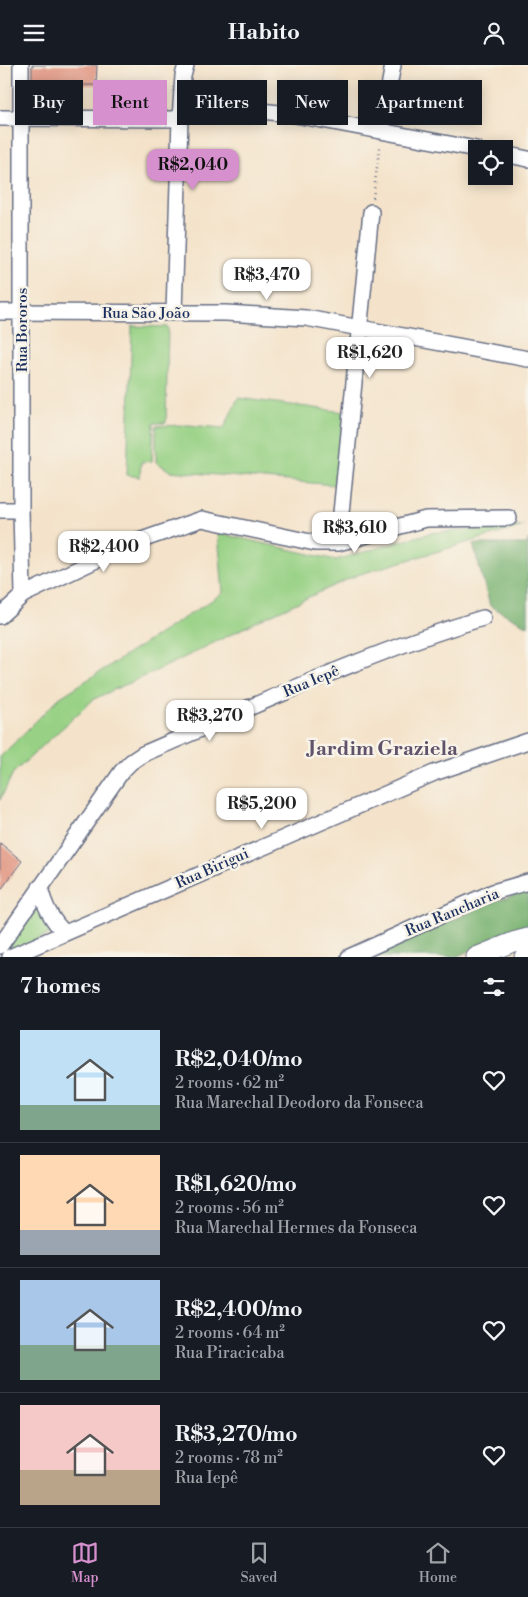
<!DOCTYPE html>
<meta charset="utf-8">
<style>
:root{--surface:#171b24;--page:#242831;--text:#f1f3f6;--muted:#9ea1a6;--line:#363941;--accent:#d690ce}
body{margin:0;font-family:"Libre Bodoni",serif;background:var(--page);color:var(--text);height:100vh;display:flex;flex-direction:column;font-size:19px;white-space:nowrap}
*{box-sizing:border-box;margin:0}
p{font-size:16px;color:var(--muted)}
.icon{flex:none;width:28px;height:28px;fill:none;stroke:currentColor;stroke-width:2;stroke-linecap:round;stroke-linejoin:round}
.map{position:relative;height:892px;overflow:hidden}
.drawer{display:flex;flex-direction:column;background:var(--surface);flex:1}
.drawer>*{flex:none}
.hud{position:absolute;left:15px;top:15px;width:499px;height:45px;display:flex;gap:10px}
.buttons{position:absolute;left:468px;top:75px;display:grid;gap:10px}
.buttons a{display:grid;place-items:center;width:45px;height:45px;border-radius:0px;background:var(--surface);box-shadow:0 2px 12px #0003;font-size:25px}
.price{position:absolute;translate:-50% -42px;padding:0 11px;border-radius:10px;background:#fff;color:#222;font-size:16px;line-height:32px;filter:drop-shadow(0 1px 2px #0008)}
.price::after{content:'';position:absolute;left:50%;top:30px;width:15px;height:11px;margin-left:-8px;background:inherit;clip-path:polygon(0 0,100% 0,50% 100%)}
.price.active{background:var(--accent);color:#111}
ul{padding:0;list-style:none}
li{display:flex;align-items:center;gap:15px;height:125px;padding:0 20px}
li+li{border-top:1px solid var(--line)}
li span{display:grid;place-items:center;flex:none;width:140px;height:100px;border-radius:0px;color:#555}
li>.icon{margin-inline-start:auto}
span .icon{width:60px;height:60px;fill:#fffc;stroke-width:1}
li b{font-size:21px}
h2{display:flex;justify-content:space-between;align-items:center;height:60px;padding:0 20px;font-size:21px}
.chip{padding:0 18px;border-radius:0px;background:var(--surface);box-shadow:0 2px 12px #0003;font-size:18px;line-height:45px}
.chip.active{background:var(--accent);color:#111}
header{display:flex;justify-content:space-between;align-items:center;height:65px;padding:0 20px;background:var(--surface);font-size:22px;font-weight:700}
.tab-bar{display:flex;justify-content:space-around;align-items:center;height:70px;border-top:1px solid var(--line);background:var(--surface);font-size:14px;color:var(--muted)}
.tab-bar a{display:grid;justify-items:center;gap:2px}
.tab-bar .active{color:var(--accent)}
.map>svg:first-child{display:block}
</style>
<header><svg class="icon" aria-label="menu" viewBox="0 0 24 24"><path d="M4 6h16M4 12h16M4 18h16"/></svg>Habito<svg class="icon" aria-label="person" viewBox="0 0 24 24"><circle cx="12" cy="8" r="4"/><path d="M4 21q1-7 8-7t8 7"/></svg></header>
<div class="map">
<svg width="528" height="892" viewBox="0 0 528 892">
<rect width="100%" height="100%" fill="#f7f3e8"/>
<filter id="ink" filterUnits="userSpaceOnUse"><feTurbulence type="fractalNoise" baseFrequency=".02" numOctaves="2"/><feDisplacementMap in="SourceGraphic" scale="10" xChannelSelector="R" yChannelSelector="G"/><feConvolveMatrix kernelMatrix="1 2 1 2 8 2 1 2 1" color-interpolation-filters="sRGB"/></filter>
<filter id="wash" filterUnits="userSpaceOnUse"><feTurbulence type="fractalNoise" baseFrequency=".0096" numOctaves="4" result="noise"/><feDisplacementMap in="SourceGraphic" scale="20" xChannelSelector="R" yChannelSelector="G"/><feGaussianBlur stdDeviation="1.12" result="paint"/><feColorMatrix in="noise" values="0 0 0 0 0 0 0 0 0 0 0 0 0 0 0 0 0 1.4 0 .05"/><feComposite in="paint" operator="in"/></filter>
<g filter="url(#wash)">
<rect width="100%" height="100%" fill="#f4e3ca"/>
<path fill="#98d185" stroke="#5a8072" d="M132 261 168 262 166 358H154L152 396 141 397 140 412 127 410Z
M238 333 345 347 335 420 170 406 156 397V361L188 360 224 363Z
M524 461 357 510 264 553 173 598 94 634 13 708 0 735V692L59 633 223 528 218 468 336 495 430 468Z
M38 833 54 867 1 891Z"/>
<path fill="#7ab372" stroke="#4a7168" d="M528 474V561L490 541 473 479H527Z
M528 826V864L490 877 455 892H370L496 836Z"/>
<g id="blocks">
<path fill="#e1937f" d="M32 0H97L96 20H71L73 44 32 43Z
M0 778 22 796 0 826Z"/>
</g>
</g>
<g filter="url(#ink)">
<use href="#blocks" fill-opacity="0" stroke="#676e84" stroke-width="1"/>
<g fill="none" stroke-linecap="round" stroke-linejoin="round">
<g stroke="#676e84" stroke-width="18">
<path id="minor" d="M21 0V445L23 530
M181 38 290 49 476 84
M0 53 180 54
M381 66 393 0
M504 89 528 94
M0 247 226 248 306 253 528 294
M174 248 180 54 183 11 186 0
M0 445H21
M338 478 371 147
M0 551 23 530 130 479 202 454 315 478H338L426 454 509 453
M40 822C44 841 51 855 65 868
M0 881 122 706 131 697 143 689C255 641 366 588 483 553
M10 892 434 708 528 676
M349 892 493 827 528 817"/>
</g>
<g stroke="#676e84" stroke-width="21">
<path id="major" d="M476 892 513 877 528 873
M524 892 528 891"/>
</g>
<path stroke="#676e84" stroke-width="2.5" stroke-dasharray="1 4" stroke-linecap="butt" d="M373 133 380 79"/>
<use href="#minor" stroke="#fff" stroke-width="15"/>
<use href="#major" stroke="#fff" stroke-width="19"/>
</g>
</g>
<g text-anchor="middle" stroke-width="5" stroke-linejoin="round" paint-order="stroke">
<g font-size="15" fill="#1b2f5e" stroke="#f7f3e8">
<text x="146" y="253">Rua São João</text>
<text transform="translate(22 265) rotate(-90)" y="5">Rua Bororos</text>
<text transform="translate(311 616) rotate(-23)" y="5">Rua Iepê</text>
<text transform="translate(212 803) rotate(-24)" y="5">Rua Birigui</text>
<text transform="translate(452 847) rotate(-23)" y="5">Rua Rancharia</text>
</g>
<g font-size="20" font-weight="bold" fill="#60526a" stroke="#f7f3e8">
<text x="383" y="690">Jardim Graziela</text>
</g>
</g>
</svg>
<div class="buttons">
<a><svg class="icon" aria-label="locate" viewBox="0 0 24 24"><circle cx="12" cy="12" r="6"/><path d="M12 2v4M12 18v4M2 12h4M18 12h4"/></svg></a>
</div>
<b class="price active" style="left:193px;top:126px">R$2,040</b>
<b class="price" style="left:267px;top:236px">R$3,470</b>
<b class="price" style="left:370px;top:314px">R$1,620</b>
<b class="price" style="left:355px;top:489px">R$3,610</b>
<b class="price" style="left:104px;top:508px">R$2,400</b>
<b class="price" style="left:210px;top:677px">R$3,270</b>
<b class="price" style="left:262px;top:765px">R$5,200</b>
<div class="hud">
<a class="chip">Buy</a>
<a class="chip active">Rent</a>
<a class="chip">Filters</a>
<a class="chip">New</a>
<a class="chip">Apartment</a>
</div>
</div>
<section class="drawer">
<h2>7 homes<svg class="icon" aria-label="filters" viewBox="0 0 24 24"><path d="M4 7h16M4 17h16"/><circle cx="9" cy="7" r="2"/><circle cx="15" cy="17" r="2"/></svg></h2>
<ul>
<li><span style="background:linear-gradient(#bfe0f5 75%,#7fa58c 0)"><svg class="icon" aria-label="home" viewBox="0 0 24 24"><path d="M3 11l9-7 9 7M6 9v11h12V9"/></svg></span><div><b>R$2,040/mo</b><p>2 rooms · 62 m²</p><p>Rua Marechal Deodoro da Fonseca</p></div><svg class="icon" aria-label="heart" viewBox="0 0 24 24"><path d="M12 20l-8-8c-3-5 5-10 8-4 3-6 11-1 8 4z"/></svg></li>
<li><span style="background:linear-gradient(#ffd9b3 75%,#9aa5b1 0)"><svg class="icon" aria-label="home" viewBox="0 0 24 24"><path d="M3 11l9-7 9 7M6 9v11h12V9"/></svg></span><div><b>R$1,620/mo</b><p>2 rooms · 56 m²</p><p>Rua Marechal Hermes da Fonseca</p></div><svg class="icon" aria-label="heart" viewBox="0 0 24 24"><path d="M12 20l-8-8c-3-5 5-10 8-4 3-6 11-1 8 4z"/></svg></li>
<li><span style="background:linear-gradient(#a9c7e8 65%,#7fa58c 0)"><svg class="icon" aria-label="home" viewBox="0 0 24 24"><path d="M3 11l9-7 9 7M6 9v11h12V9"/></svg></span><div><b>R$2,400/mo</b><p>2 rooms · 64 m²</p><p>Rua Piracicaba</p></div><svg class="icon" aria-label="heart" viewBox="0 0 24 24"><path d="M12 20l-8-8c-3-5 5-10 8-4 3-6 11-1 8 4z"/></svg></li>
<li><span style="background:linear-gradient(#f6c9c9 65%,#b9a48a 0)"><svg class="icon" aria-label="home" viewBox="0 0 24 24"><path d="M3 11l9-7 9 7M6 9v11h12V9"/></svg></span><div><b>R$3,270/mo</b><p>2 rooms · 78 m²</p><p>Rua Iepê</p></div><svg class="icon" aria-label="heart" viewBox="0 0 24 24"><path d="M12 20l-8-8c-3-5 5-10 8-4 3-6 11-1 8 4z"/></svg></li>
</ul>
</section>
<nav class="tab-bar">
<a class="active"><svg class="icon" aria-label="map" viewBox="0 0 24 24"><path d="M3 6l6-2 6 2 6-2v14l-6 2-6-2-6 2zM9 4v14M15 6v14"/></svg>Map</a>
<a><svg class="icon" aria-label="saved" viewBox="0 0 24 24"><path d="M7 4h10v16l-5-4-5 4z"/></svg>Saved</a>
<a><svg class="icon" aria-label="home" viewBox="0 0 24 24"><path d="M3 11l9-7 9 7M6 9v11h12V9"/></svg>Home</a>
</nav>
